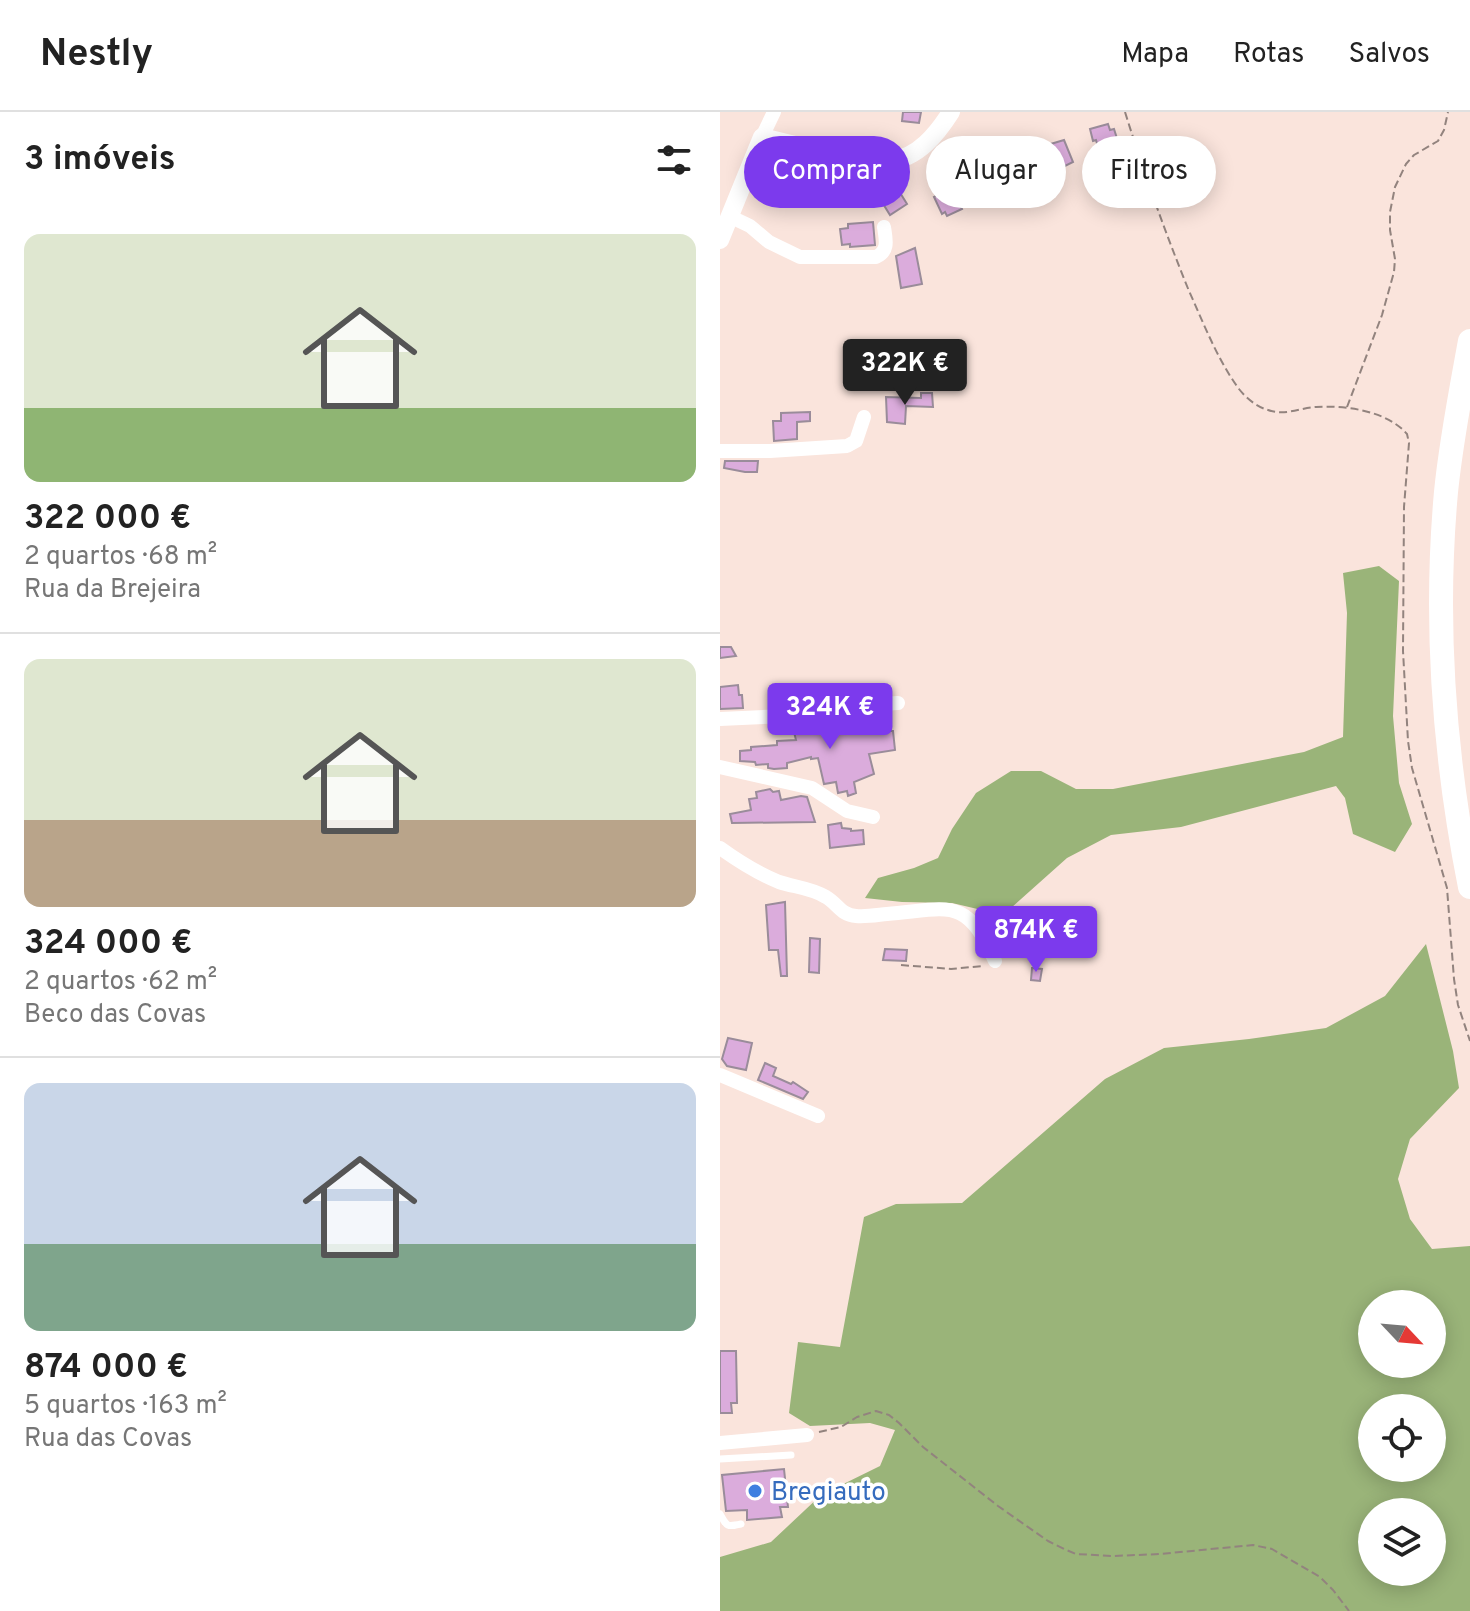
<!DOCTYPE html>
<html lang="pt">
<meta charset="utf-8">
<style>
:root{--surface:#fff;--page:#f6f6f6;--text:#222;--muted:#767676;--line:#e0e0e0;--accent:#7c3aed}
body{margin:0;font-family:Overpass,sans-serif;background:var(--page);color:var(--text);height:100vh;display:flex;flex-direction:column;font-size:30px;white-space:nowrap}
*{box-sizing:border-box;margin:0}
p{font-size:26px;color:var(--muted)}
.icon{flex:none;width:44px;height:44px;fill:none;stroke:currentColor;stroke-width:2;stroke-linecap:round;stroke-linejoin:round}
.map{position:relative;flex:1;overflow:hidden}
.details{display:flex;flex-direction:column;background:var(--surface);width:720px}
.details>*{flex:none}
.guide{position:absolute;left:24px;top:24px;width:606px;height:72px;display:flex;gap:16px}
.needle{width:52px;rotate:116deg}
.tools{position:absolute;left:638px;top:1178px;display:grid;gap:16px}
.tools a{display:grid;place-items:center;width:88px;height:88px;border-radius:50%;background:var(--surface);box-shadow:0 4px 20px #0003;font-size:40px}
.price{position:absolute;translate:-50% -68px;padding:0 18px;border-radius:8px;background:var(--accent);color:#fff;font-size:26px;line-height:52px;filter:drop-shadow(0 2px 4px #0008)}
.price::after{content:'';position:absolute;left:50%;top:48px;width:24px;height:18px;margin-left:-12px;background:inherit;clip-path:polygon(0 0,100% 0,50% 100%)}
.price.selected{background:#222;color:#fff}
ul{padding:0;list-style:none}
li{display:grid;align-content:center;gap:16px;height:424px;padding:0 24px}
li+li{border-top:2px solid var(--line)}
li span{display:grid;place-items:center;height:248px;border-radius:16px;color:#555}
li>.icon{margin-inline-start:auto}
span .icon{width:144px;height:144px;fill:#fffc;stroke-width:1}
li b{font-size:34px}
h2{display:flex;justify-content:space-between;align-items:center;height:96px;padding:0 24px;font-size:34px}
.chip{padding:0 28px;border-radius:36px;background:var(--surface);box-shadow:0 4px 20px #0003;font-size:28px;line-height:72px}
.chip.selected{background:var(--accent);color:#fff}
header{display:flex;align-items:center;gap:48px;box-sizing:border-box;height:112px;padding:0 40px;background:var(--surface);border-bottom:2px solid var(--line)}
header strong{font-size:38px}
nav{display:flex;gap:44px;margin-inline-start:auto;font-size:28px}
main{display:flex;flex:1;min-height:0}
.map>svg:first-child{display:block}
</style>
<header>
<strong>Nestly</strong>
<nav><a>Mapa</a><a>Rotas</a><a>Salvos</a></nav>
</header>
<main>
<section class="details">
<h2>3 imóveis<svg class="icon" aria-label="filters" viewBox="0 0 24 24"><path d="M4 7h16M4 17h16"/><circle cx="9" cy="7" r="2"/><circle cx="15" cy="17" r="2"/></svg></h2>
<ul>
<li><span style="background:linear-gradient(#dfe7d0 70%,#8fb573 0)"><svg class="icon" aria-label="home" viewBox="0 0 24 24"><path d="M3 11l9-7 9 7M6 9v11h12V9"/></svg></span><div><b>322 000 €</b><p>2 quartos · 68 m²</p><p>Rua da Brejeira</p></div></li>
<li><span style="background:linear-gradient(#dfe7d0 65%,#b9a48a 0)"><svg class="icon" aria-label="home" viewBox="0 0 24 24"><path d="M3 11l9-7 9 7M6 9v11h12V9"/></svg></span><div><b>324 000 €</b><p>2 quartos · 62 m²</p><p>Beco das Covas</p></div></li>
<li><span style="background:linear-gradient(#c9d6e8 65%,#7fa58c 0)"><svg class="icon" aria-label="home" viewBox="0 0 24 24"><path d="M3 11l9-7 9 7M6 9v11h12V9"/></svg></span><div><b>874 000 €</b><p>5 quartos · 163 m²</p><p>Rua das Covas</p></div></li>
</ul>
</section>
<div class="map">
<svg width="750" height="1499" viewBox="0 0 750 1499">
<rect width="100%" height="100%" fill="#fae4dc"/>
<path fill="#9ab479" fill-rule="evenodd" d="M659 454 679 469 673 604 679 671 692 712 675 740 633 722 625 686 616 674 461 715 391 723 347 746 283 803 232 791 182 790 145 786 158 766 194 756 218 746 232 717 256 681 291 659H321L356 677H393L584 640 623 625 627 501 623 461Z
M706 832 733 939 739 976 690 1027 678 1067 690 1107 712 1137 750 1134V1499H0V1445L51 1430 101 1383 160 1354 175 1318 150 1311 90 1314 69 1301 78 1230 120 1235 144 1105 176 1092 242 1091 385 967 444 936 529 927 606 916 665 884ZM652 1192H712V1252H652ZM652 1296H712V1356H652ZM652 1400H712V1460H652Z"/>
<path fill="#dbacdc" stroke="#9a8c9a" stroke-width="2" d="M183 0H201L199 11 182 9Z
M388 12 390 18 394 17 400 36 380 42 376 28 373 29 370 17Z
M344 28 353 50 335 59 324 34Z
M246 66 254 83 245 87 247 92 241 95 242 97 227 104 225 100 222 102 214 85 220 82 219 80 225 78 224 76Z
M174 71 187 92 170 103 157 82Z
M153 110 155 133 130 135V132L122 133 120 117 128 116V112Z
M195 136 202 172 181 176 176 144Z
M201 281H212L213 295 186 294 185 312 167 310 166 285 201 286Z
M90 300V309L77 310V327L54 329 53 309H61V301Z
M5 349H38L37 360H25L4 356Z
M0 535H11L16 544 0 546Z
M18 573 19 583H22L23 596 0 597V575Z
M122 604H129L131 616 167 611 168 619H173L175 638 149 642 154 662 134 670 136 681 128 684 127 679 118 681 116 670 104 672 98 646 91 647V645L67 651V656L54 657 48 656V652L36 653 35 650 20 649V639L31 638V635L57 633V629L76 628 74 620 81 618 80 616 121 608 120 605Z
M50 677 53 680 59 679 61 688 81 684 87 685 95 710 12 711 10 702 31 698 29 687 37 686 36 680Z
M121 711 122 716 131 717V719L143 718 144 732 110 736 108 713Z
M65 790 67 864H61L58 838H49L46 793Z
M90 826 100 827 99 861 89 860Z
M165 837 187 838 186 849 163 848Z
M312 856 322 857 320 869 311 868Z
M8 926 32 931 26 958 7 954 2 947Z
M45 951 56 956 53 964 71 972 73 970 88 980 83 987 38 968Z
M0 1239H16L17 1291H11L12 1301H0Z
M64 1357 68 1395H60L62 1405 27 1408V1398L6 1399 2 1363Z"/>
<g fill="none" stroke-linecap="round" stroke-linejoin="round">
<path stroke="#92837e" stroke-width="2" stroke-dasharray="8 4" stroke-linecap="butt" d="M405 0C424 61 445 120 469 179 484 212 497 247 519 277 526 286 537 295 548 298 565 304 580 296 596 295 626 293 667 299 687 322L689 331 684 395 683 539 688 629 692 656 727 776 734 867 738 893 750 929
M627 295 662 203 674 160 675 147 670 118V100L675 75 686 52 694 43 718 29 724 18 728 0
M181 853 231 857 263 854
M99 1320 121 1315 137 1305 156 1299 169 1303 179 1311 203 1335 278 1394 328 1429 344 1437 356 1442 392 1444 440 1442 533 1433 552 1437 600 1465 613 1478 629 1499"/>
<path stroke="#fff" stroke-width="7" d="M0 1347 71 1343
M0 1402C7 1415 7 1415 21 1412"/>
<path stroke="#fff" stroke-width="14" d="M42 25 54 0
M9 104 30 114 49 130 80 145H156C169 139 166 128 164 115
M0 339H50L127 334 136 329 144 305
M0 607 64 604 114 595 178 591
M0 655 92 676 127 699 153 705
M0 736C18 749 39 762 59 770 74 775 92 776 106 785 118 792 121 803 136 804 146 805 157 803 167 802 229 797 246 783 275 849
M0 963 98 1004
M0 1331 87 1323"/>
<path stroke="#fff" stroke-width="18" d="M0 128 42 25C70 32 98 39 127 44 141 46 156 50 170 49 198 46 217 22 231 0"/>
<path stroke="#fff" stroke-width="24" d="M750 229C741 279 731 329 726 380 714 513 724 644 750 775"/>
</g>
<circle fill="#3f7fe0" stroke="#fff" stroke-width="3" cx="35" cy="1379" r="8"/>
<g text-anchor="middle" stroke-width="7" stroke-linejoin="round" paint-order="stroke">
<g font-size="26" fill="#366cbe" stroke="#fff" text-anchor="start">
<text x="51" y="1388">Bregiauto</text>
</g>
</g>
</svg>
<div class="tools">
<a><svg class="needle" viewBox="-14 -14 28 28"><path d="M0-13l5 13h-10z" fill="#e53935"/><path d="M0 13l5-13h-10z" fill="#767676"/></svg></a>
<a><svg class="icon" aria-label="locate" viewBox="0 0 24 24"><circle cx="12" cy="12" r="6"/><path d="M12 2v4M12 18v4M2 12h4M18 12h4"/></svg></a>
<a><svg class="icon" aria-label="layers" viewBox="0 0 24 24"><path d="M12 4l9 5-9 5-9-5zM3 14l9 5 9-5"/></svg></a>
</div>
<b class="price selected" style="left:185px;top:295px">322K €</b>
<b class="price" style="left:110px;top:639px">324K €</b>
<b class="price" style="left:316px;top:862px">874K €</b>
<div class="guide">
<a class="chip selected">Comprar</a>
<a class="chip">Alugar</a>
<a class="chip">Filtros</a>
</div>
</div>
</main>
